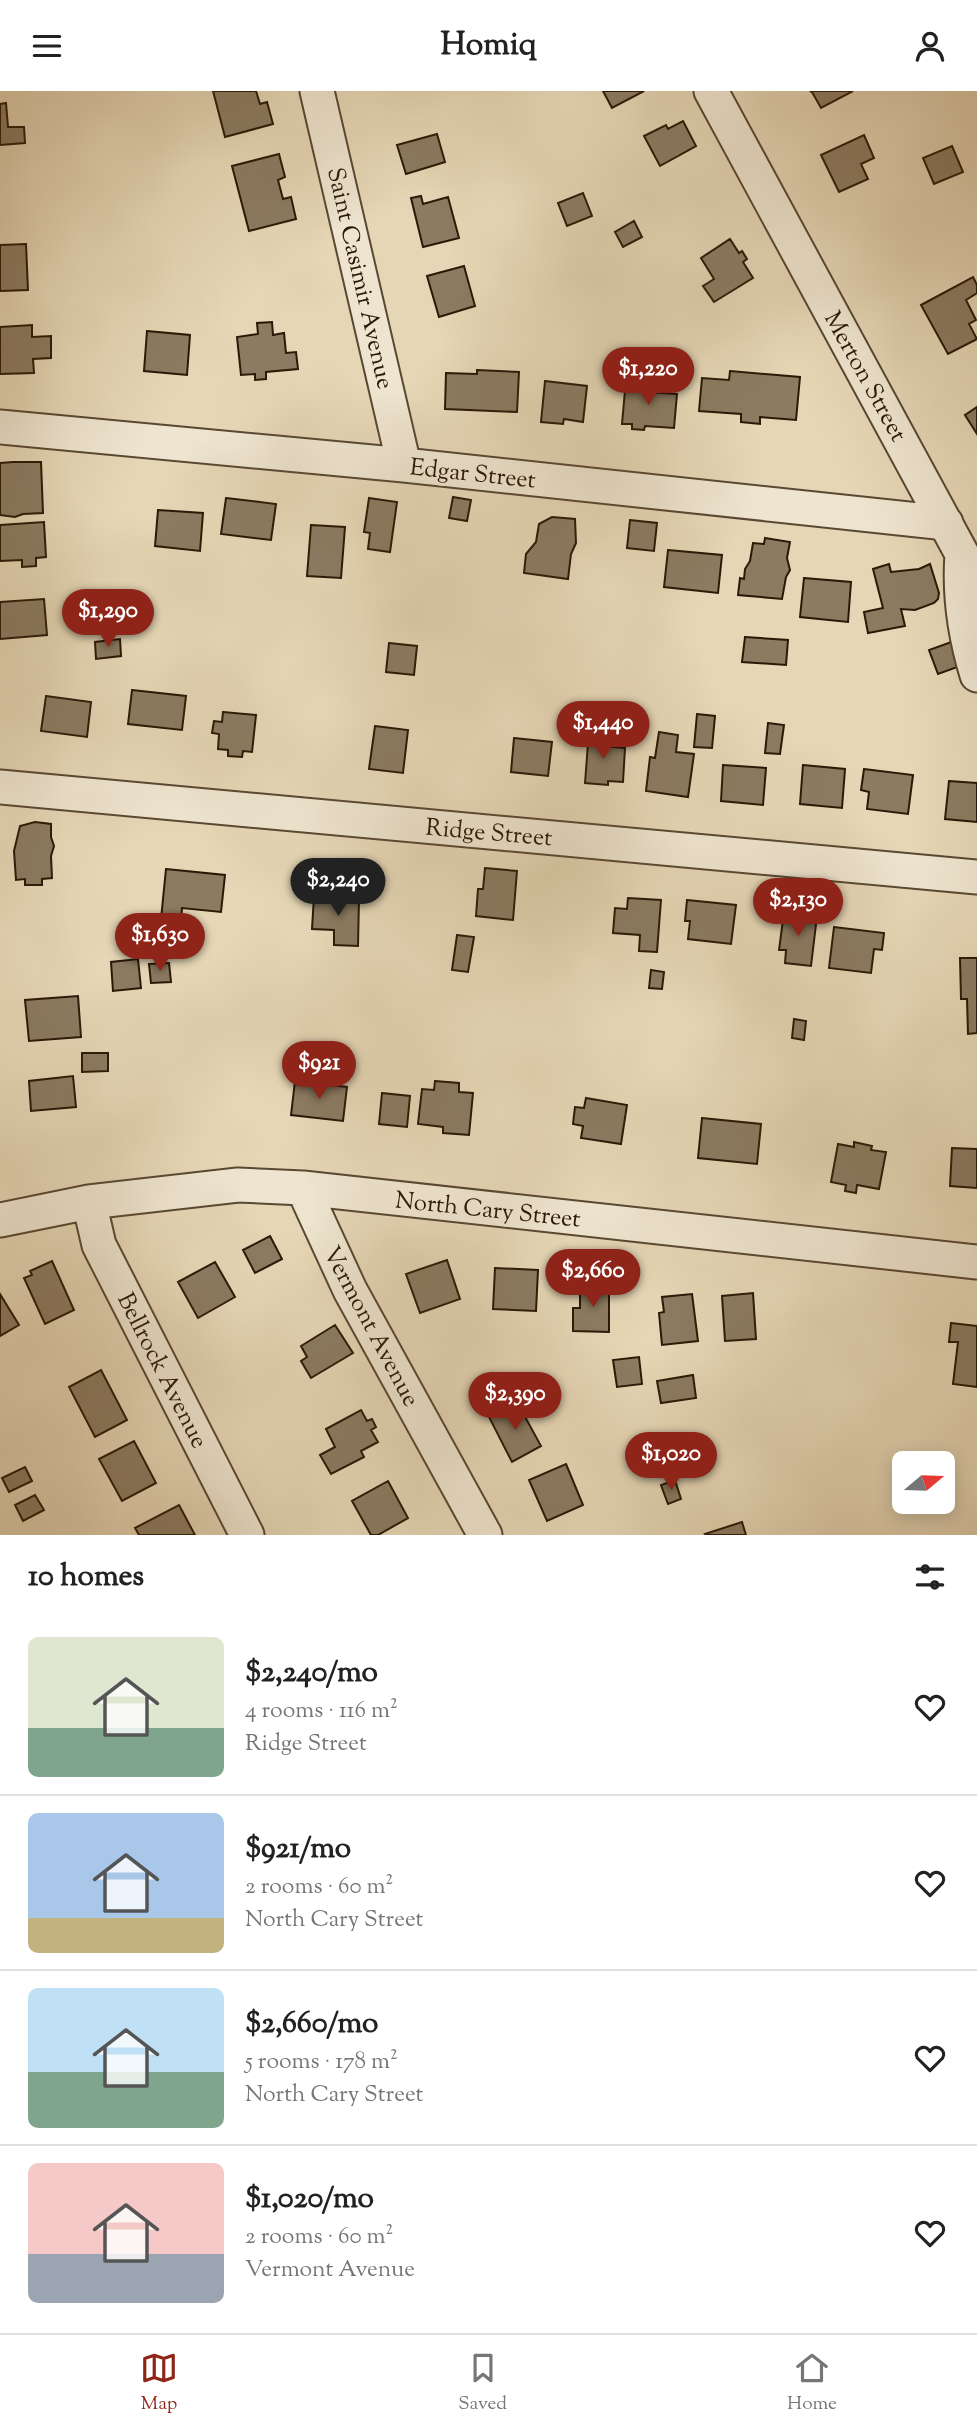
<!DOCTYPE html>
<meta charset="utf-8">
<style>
:root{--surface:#fff;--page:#f6f6f6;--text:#222;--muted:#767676;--line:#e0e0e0;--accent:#8f2418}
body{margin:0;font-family:"Sorts Mill Goudy",serif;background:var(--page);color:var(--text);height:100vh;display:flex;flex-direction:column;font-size:26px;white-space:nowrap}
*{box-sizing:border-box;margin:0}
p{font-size:23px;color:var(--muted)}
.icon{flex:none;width:38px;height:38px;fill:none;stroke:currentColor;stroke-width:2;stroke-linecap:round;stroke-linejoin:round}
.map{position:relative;height:1444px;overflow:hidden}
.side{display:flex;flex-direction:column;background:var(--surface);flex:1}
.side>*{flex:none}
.needle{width:46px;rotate:71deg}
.tools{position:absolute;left:892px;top:1360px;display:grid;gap:14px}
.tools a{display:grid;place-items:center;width:63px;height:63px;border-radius:10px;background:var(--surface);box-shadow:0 4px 18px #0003;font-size:35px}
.price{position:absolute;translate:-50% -60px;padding:0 16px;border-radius:24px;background:var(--accent);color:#fff;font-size:23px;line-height:46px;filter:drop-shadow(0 2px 4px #0008)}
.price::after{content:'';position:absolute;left:50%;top:42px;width:21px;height:16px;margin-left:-10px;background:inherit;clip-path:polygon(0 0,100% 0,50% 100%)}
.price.on{background:#222;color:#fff}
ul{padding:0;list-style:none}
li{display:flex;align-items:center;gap:21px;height:175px;padding:0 28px}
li+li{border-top:2px solid var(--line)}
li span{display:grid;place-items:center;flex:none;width:196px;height:140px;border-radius:10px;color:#555}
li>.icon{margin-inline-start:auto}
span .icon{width:84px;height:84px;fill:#fffc;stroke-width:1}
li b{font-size:30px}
h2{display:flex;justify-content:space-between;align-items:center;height:84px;padding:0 28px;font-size:30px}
header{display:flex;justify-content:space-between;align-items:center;height:91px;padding:0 28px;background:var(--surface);font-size:32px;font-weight:700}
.tabs{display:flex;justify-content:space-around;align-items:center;height:98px;border-top:2px solid var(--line);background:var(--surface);font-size:19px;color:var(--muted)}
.tabs a{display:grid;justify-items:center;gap:4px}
.tabs .on{color:var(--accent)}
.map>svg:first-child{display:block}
</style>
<header><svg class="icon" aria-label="menu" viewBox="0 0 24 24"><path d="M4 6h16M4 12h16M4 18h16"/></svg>Homiq<svg class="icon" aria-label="person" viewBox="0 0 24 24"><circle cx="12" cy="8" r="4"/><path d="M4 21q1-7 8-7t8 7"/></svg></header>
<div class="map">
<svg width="977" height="1444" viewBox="0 0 977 1444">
<rect width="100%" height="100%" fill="#e5d6b5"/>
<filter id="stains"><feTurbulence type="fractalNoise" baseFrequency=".00286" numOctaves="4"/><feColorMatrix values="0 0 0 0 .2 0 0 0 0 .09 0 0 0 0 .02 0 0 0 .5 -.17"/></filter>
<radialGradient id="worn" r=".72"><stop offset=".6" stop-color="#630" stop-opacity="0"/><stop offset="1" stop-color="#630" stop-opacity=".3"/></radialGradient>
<path fill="#8b7b61" stroke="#2a1907" stroke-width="2" d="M213 0H256L260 13 267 11 273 33 225 46Z
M603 0H644L612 17Z
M810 0H853L821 17 812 1Z
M6 12 8 36H24L25 52 0 54V13Z
M683 30 696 55 660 75 644 45 666 34 668 38Z
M437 43 445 71 406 83 397 54Z
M864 44 874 67 861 73 868 88 839 101 821 64Z
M952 55 963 81 934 93 923 67Z
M279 63 285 86 278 89 283 108 291 106 296 128 249 140 232 75Z
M583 102 592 125 567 135 558 112Z
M421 105 423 113 448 106 459 147 423 156 411 107Z
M634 130 642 146 623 156 615 141Z
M730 148 739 162 742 160 747 168 743 171 753 187 714 211 703 195 714 188 701 167Z
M26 153 28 199 0 200V154Z
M464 175 475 215 439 226 427 185Z
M973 186 977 194V202L966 209 976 229 969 233 977 248 948 263 921 214Z
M272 231 273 244 284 242 286 262 296 261 298 278 266 281V288L255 289V283L241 284 237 246 258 243 257 232Z
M32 234V246L51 245V267L33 268 34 282 0 283V236Z
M147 240 190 244 187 284 144 280Z
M477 279 519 281 517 321 445 318 446 282 477 283Z
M730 280 800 286 796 329 760 326V333L741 331V323L699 320 702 287 729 289Z
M626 288 647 290 646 301 677 303 674 337 645 335 644 339 632 338V333H622Z
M545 290 587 295 583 331 564 328 563 333 541 331Z
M977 316V343L965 324Z
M13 371H41L43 422 23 423 15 426 0 424V372Z
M453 406 471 409 467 430 449 427Z
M226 407 276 413 271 449 221 443Z
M369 407 397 411 390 461 368 458 370 442 364 441Z
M158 419 203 422 200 460 155 455Z
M552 426 575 428 576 452 571 463 568 488 524 482 526 463 536 451 539 433Z
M630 429 657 432 654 460 627 457Z
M44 431 46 466 36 467V475L22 476V469L0 470V434Z
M311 434 345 436 341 487 307 485Z
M765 447 790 451 787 467 790 479 786 486 782 508 738 504 740 487 744 488 745 478 750 470 753 452 764 453Z
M668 459 722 464 718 502 664 496Z
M889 473 891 481 919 478 930 473 939 502 938 508 934 512 915 519 901 518 905 535 868 542 864 521 883 517 873 478Z
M804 487 851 491 848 531 800 526Z
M44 508 47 544 0 548V511Z
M745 546 788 549 786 574 742 571Z
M120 548 121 565 96 568 95 551Z
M954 550 963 574 938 583 929 559Z
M389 552 417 555 414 584 386 581Z
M132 599 186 605 182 639 128 633Z
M46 605 91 611 87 646 41 640Z
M223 621 256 624 252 661 243 660 242 666 228 665V659L218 658 219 643 212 642 214 630 222 631Z
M697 623 715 625 712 657 694 656Z
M768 632 784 634 780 663 765 662Z
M375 635 408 639 403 682 369 678Z
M589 639 603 640 602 655 625 657 623 691 608 690V694L585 692Z
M659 641 678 644 676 661 694 663 688 706 646 700 650 666 655 667Z
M514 647 552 651 548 685 511 681Z
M723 674 766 677 763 714 721 710Z
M803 674 845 678 842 717 800 713Z
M864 678 913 684 908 723 867 718 869 701 861 699Z
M949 690 977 692V731L945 728Z
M35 731 51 733V746L54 755 51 765 52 787 42 788V794H25V788L16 789 14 760 20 735Z
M485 777 517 780 513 829 476 825 478 798H483Z
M166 778 225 784 221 821 182 817 181 830 161 828Z
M314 805 359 807 358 855 334 854V839L312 838Z
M628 807 661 809 657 861 639 860 640 844 613 842 615 817 627 818Z
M687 809 736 814 731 853 688 848 690 830H685Z
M784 821 817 825 811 875 785 872 786 859H779Z
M834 836 884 842 882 859 874 858 871 882 829 877Z
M457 844 474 846 468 881 452 879Z
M960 867H977V942L968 943 967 908H961Z
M138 868 141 897 113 900 111 871Z
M169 872 171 891 151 892 149 873Z
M651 879 664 881 662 898 649 897Z
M78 905 81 946 29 950 25 909Z
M794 928 806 930 804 949 792 947Z
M82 962H108V980L82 981Z
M73 985 76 1016 31 1020 29 990Z
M295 990 347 996 343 1030 291 1024Z
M435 990 459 992V1001L473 1002 469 1044 443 1042V1036L418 1033 422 998 434 999Z
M382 1002 410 1005 407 1036 379 1033Z
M586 1007 627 1014 621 1053 581 1047 583 1035 573 1033 575 1016 584 1017Z
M702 1027 761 1033 757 1073 698 1067Z
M854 1051 872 1055 871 1059 886 1061 879 1098 857 1094 856 1102 845 1100 846 1094 831 1091 838 1053 854 1056Z
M952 1057 977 1058V1097L950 1095Z
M270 1145 282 1168 255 1182 243 1159Z
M447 1169 460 1208 420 1222 406 1183Z
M52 1170 74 1219 45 1233 24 1187 32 1184 30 1180Z
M215 1171 235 1206 198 1227 178 1191Z
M495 1177 538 1179 536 1220 493 1218Z
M580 1193H609V1241L573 1240V1217H580Z
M753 1202 756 1248 725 1250 722 1205Z
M0 1203 19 1234 0 1245Z
M692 1203 698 1250 662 1254 659 1222 664 1221 662 1206Z
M951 1232 977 1235V1296L953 1293 958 1251H949Z
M335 1234 353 1262 311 1287 301 1270 307 1266 301 1255Z
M639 1266 642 1293 617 1296 613 1269Z
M101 1279 127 1329 95 1346 69 1296Z
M693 1284 696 1307 661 1312 657 1290Z
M517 1311 541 1355 512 1371 489 1326Z
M361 1319 367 1330 372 1328 376 1336 371 1339 378 1351 361 1360 364 1366 331 1383 320 1364 335 1356 326 1338Z
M134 1350 156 1392 122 1410 99 1368Z
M566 1373 583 1414 547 1430 529 1389Z
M25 1376 32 1390 9 1401 2 1387Z
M675 1389 681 1408 668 1413 661 1394Z
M388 1390 408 1427 378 1444H371L352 1410Z
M35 1404 44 1419 23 1430 15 1414Z
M179 1414 195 1444H139L135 1437Z
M742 1431 746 1444H706L705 1443Z"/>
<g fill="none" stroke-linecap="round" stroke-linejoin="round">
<g stroke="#594832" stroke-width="37">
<path id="minor" d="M317 0 404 374
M711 0 962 463C959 503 965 545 977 584
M0 336 404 374 946 432
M0 696 977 786
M303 1097 350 1199 485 1444
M89 1111 99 1154 247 1444
M0 1129 89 1111 238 1094 303 1097 977 1171"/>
</g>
<use href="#minor" stroke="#eee4cf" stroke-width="33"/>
</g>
<g text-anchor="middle" stroke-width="6" stroke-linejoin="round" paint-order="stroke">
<g font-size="24" fill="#2a1907" stroke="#eee4cf">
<text transform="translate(361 187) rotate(77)" y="8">Saint Casimir Avenue</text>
<text transform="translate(866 285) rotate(61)" y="8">Merton Street</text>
<text transform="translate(473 382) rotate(6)" y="8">Edgar Street</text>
<text transform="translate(489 741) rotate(5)" y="8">Ridge Street</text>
<text transform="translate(488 1118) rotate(6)" y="8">North Cary Street</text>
<text transform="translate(372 1235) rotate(62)" y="8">Vermont Avenue</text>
<text transform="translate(163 1279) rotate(63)" y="8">Bellrock Avenue</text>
</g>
</g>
<rect width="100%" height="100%" filter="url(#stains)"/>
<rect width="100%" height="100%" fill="url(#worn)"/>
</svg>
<div class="tools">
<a><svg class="needle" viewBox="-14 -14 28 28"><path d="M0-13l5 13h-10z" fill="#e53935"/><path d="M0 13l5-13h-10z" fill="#767676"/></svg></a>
</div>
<b class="price" style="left:648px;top:316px">$1,220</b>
<b class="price" style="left:108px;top:558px">$1,290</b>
<b class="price" style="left:603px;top:670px">$1,440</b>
<b class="price on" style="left:338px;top:827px">$2,240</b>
<b class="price" style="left:798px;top:847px">$2,130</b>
<b class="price" style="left:160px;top:882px">$1,630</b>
<b class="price" style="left:319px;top:1010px">$921</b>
<b class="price" style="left:593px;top:1218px">$2,660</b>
<b class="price" style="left:515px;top:1341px">$2,390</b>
<b class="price" style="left:671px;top:1401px">$1,020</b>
</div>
<section class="side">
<h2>10 homes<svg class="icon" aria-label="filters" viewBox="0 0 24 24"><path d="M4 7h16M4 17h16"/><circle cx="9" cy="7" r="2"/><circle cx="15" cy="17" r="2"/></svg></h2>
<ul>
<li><span style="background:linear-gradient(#dfe7d0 65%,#7fa58c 0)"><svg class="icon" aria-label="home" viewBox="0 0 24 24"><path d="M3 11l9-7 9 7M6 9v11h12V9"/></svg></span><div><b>$2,240/mo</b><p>4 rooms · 116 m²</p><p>Ridge Street</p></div><svg class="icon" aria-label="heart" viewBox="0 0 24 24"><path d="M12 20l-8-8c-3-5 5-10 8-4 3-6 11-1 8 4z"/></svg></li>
<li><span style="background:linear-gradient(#a9c7e8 75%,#c2b280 0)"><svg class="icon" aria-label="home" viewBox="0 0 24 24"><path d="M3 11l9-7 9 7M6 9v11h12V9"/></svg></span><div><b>$921/mo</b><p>2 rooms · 60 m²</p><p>North Cary Street</p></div><svg class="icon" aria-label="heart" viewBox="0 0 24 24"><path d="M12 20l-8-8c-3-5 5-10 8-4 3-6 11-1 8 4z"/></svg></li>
<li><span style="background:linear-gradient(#bfe0f5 60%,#7fa58c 0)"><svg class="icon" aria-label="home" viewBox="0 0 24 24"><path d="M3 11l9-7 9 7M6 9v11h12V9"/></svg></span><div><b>$2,660/mo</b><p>5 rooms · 178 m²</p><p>North Cary Street</p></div><svg class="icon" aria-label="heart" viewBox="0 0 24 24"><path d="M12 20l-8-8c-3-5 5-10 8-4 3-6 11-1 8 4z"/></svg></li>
<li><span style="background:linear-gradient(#f6c9c9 65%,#9aa5b1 0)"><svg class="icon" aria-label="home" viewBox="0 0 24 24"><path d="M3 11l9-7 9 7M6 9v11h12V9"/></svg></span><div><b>$1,020/mo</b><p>2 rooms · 60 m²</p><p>Vermont Avenue</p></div><svg class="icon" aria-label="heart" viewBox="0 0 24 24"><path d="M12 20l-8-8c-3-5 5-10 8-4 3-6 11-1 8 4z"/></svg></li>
</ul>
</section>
<nav class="tabs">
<a class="on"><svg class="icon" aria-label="map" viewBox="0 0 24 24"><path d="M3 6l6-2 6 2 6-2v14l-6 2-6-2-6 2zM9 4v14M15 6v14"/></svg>Map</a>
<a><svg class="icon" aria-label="saved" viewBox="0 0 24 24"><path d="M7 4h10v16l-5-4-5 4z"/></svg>Saved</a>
<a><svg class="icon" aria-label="home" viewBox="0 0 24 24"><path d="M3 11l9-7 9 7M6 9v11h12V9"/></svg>Home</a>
</nav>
